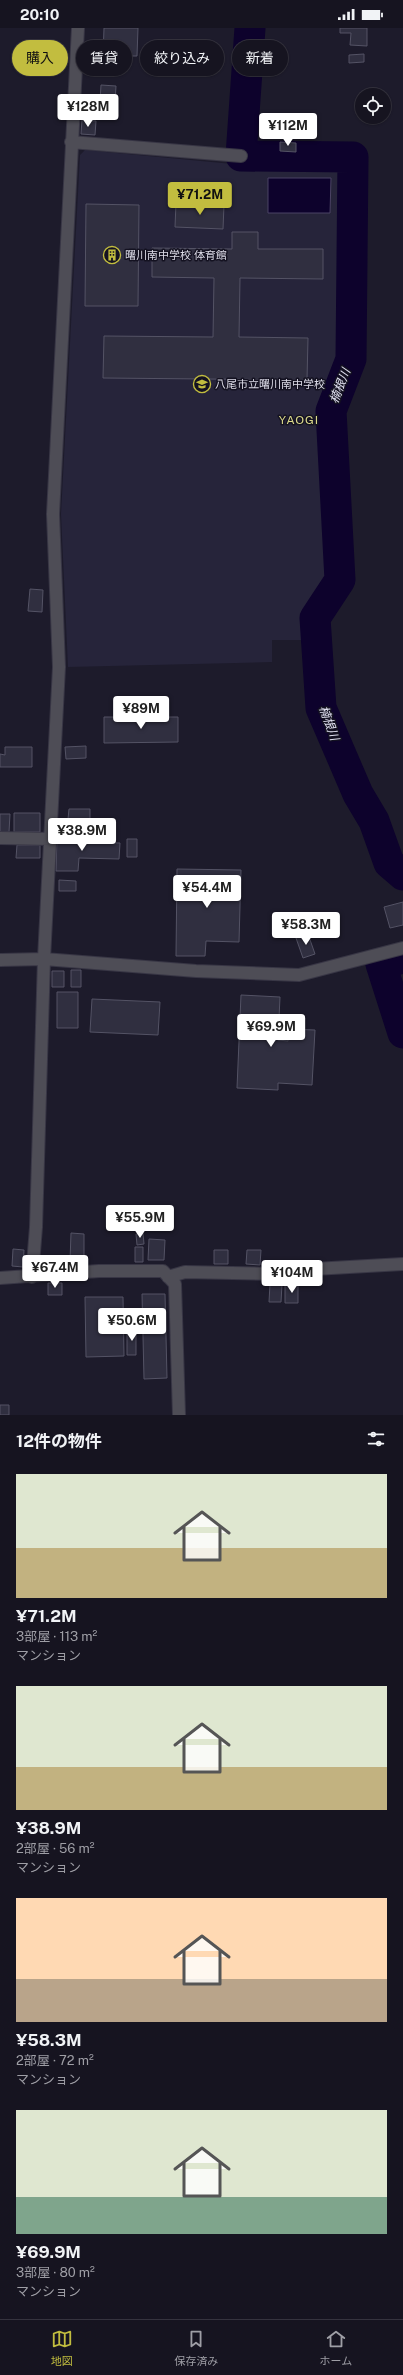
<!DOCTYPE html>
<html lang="ja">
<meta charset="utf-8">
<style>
:root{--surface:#161420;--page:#23212d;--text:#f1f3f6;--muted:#9e9ea5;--line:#35333e;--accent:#c2bd3f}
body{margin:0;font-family:"Public Sans","Noto Sans JP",sans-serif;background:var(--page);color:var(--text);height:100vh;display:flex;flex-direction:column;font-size:15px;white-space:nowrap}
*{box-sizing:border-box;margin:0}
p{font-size:13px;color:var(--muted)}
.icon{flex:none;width:22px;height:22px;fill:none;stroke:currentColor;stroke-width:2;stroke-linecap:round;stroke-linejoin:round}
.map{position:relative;height:1387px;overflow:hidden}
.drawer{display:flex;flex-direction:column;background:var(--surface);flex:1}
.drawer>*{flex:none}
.top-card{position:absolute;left:12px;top:12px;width:379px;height:36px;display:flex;gap:8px}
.controls{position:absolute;left:355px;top:60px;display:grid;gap:8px}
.controls a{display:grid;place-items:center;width:36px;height:36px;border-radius:50%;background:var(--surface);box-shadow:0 1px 3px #0004,0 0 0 1px var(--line);font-size:20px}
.price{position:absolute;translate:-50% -34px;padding:0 9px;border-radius:4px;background:#fff;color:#222;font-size:13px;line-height:26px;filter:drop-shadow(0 1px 2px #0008)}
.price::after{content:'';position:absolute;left:50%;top:24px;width:12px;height:9px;margin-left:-6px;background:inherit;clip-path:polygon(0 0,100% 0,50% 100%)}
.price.on{background:var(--accent);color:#111}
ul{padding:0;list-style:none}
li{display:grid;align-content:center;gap:8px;height:212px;padding:0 16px}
li span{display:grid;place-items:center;height:124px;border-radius:0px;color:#555}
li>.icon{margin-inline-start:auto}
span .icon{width:72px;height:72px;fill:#fffc;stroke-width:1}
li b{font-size:17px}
h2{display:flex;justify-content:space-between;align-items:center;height:48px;padding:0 16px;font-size:17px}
.pill{padding:0 14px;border-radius:18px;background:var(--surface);box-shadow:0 1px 3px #0004,0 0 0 1px var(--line);font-size:14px;line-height:36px}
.pill.on{background:var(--accent);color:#111}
.status{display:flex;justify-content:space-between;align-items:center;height:28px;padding:0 20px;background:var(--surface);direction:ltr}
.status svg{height:11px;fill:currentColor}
.dock{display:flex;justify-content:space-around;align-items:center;height:56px;border-top:1px solid var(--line);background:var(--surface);font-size:11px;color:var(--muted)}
.dock a{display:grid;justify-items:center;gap:2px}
.dock .on{color:var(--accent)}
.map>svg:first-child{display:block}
</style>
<div class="status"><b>20:10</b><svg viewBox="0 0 49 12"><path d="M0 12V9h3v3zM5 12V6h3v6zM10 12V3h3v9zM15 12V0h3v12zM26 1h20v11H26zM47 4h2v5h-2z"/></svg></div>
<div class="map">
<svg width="403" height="1387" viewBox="0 0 403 1387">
<rect width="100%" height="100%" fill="#1d1b2b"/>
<path fill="#26243a" d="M85 122 243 137 350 134 347 331 327 382 336 545 312 590 310 612H272V634L68 639 61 486 80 127Z"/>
<path fill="#0d022c" stroke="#4b4364" d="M268 150H331L330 185H268Z"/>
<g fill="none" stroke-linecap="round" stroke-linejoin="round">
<path stroke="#0d022c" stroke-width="31" d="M250 0 241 128 353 129 351 331 331 383 340 552 315 590 321 680 358 766 374 793 389 835 403 847
M403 930 381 936 403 1005"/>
</g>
<path fill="#302f40" stroke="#545365" d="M104 0H138L137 28H103Z
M340 0H367V18L350 17 351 5H340Z
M364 26V34L349 35V27Z
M101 57 116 58 115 74 100 73Z
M82 92 96 93 95 107 81 106Z
M280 114 296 115V124L280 123Z
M176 175 224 177 223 201 175 199Z
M86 176 139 177 138 278H85Z
M232 204H258V221H323V251L240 250 239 309 308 310 307 352 103 350 104 308 213 309 214 250 152 249V220L232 221Z
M30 561 43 562 42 584 28 583Z
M104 689H178V714L104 715Z
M86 718V730L66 731 65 719Z
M5 719H32V739H0V726L5 727Z
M69 781H90V792L68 791Z
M14 785H40V804H14Z
M0 786H10L9 804H0Z
M57 809H78L77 814 120 815 119 831 79 830 78 843H56Z
M127 811H137V829H127Z
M17 817H40V830H16Z
M177 841 241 842 239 914 206 913 205 928H176Z
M59 852 76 853V863H59Z
M403 874V897L390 900 384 879Z
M308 906 315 926 303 930 296 910Z
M71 942H81V959H71Z
M52 943H64V959H52Z
M57 964H78V1000H57Z
M241 967 280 969 278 1012 288 1013V1001L315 1002 312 1057 278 1055V1062L237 1060Z
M92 971 160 974 158 1007 90 1004Z
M71 1205 84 1206V1234L70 1233Z
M143 1205 144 1216 137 1217 136 1206Z
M149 1211 165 1212 164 1232H148Z
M135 1219H143V1234H135Z
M13 1221 24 1222 23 1239 12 1238Z
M214 1222H228V1236H214Z
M247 1222H261L260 1237 246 1236Z
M48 1255H62V1267H48Z
M270 1256H282L281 1274H269Z
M285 1256H298V1275H285Z
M142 1266H165L167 1350 144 1351Z
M85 1269H123L124 1328 86 1329Z
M136 1300V1327H127V1301Z
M0 1377H9V1387H0Z"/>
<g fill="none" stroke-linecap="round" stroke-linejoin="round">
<g stroke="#383645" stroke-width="14">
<path id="street" d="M71 114 241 128
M0 810 51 811
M0 932 44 931 196 943 299 947 403 920
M32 1249 36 1199 44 931 59 639 53 486 78 0
M168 1249 185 1244 273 1246 296 1242 403 1236
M0 1250 99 1243H163L175 1256 179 1387"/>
</g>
<use href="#street" stroke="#4e4d56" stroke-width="12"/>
</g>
<defs>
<g id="building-ring" transform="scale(0.9)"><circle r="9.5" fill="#141221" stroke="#c2bd3f" stroke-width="1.5"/><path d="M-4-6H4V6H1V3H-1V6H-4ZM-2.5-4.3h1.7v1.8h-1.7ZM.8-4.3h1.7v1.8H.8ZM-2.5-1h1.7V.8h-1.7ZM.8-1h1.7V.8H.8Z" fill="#c2bd3f"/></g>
<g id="school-ring" transform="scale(0.9)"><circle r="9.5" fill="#141221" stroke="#c2bd3f" stroke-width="1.5"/><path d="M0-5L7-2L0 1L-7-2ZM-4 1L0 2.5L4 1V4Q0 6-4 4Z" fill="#c2bd3f"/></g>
</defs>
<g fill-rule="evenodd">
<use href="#building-ring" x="112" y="227"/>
<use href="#school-ring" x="202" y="356"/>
</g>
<g text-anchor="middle" stroke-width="3" stroke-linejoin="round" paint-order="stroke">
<g font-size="11" fill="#dddce8" stroke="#141221" text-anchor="start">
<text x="125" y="231">曙川南中学校 体育館</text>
<text x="215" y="360">八尾市立曙川南中学校</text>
</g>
<g font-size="12" font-style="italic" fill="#e2e2f2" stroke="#141221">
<text transform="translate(340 358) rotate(-69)" y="4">楠根川</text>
<text transform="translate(329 695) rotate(70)" y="4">楠根川</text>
</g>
<g font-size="12" letter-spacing="1" fill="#dbd98b" stroke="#141221">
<text x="299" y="396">YAOGI</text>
</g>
</g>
</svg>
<div class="controls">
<a><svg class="icon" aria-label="locate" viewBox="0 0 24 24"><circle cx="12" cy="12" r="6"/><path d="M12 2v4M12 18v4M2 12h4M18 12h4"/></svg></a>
</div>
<b class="price" style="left:88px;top:100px">¥128M</b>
<b class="price" style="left:288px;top:119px">¥112M</b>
<b class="price on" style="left:200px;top:188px">¥71.2M</b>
<b class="price" style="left:141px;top:702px">¥89M</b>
<b class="price" style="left:82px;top:824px">¥38.9M</b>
<b class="price" style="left:207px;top:881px">¥54.4M</b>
<b class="price" style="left:306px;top:918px">¥58.3M</b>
<b class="price" style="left:271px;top:1020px">¥69.9M</b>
<b class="price" style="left:140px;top:1211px">¥55.9M</b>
<b class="price" style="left:55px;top:1261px">¥67.4M</b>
<b class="price" style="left:292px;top:1266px">¥104M</b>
<b class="price" style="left:132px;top:1314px">¥50.6M</b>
<div class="top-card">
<a class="pill on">購入</a>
<a class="pill">賃貸</a>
<a class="pill">絞り込み</a>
<a class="pill">新着</a>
</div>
</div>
<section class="drawer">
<h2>12件の物件<svg class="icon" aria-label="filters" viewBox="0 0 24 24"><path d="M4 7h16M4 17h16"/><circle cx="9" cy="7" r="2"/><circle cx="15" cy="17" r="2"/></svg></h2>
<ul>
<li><span style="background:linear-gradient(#dfe7d0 60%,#c2b280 0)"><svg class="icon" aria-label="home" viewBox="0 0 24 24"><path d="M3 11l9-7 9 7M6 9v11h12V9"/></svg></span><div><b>¥71.2M</b><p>3部屋 · 113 m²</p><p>マンション</p></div></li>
<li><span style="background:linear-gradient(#dfe7d0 65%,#c2b280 0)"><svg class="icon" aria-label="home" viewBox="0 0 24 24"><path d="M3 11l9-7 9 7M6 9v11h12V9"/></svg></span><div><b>¥38.9M</b><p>2部屋 · 56 m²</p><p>マンション</p></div></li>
<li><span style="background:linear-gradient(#ffd9b3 65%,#b9a48a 0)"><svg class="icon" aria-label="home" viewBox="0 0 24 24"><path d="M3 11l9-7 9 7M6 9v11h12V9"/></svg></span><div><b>¥58.3M</b><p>2部屋 · 72 m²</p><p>マンション</p></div></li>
<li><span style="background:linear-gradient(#dfe7d0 70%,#7fa58c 0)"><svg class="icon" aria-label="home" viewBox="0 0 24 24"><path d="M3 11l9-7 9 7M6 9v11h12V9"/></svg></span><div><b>¥69.9M</b><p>3部屋 · 80 m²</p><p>マンション</p></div></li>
</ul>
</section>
<nav class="dock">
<a class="on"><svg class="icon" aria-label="map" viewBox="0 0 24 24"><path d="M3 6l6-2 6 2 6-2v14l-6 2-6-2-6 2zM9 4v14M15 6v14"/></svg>地図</a>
<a><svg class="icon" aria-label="saved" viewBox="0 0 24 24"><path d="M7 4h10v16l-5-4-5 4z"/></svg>保存済み</a>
<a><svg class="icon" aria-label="home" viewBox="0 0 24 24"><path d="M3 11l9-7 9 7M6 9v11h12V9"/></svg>ホーム</a>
</nav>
